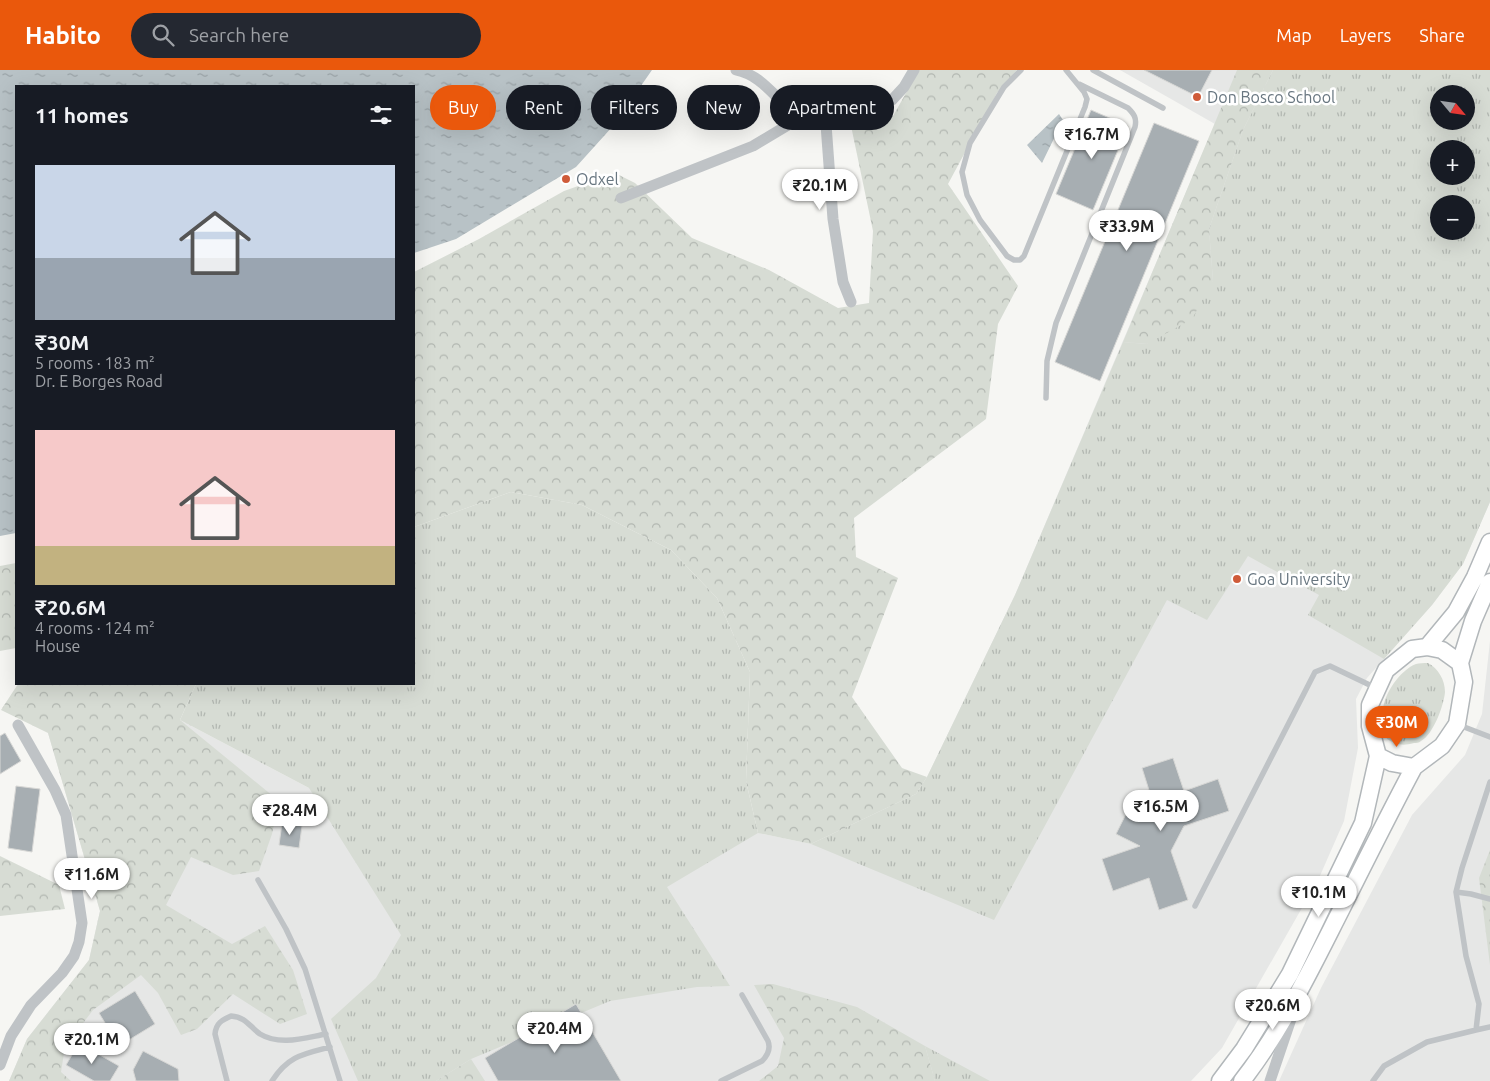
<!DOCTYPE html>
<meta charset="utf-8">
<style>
:root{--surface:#171b24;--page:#242831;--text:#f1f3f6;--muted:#9ea1a6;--accent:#ea580c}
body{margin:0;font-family:Ubuntu,sans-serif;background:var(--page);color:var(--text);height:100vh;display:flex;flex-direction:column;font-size:19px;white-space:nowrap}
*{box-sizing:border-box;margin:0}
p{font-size:16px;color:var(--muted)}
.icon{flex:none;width:28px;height:28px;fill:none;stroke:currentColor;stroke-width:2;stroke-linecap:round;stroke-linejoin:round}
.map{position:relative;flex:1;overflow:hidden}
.side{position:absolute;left:15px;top:15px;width:400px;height:600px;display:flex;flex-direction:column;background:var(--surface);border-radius:0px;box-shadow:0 5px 20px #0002}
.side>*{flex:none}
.top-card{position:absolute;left:430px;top:15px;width:475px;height:45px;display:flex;gap:10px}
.needle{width:32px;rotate:119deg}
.tools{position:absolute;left:1430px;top:15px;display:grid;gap:10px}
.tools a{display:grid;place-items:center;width:45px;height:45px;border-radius:50%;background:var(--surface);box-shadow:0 5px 20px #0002;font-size:25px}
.price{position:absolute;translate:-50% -42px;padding:0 11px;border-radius:18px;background:#fff;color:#222;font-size:16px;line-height:32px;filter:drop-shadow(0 1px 2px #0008)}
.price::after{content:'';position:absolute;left:50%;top:30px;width:15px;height:11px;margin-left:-8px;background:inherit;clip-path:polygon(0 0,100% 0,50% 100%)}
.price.current{background:var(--accent);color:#fff}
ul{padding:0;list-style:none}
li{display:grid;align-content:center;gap:10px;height:265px;padding:0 20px}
li span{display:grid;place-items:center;height:155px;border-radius:0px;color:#555}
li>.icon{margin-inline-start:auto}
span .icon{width:90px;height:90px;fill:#fffc;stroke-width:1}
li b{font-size:21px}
h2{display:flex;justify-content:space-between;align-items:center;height:60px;padding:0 20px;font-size:21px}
.pill{padding:0 18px;border-radius:22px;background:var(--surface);box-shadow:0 5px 20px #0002;font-size:18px;line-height:45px}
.pill.current{background:var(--accent);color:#fff}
header{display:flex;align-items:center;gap:30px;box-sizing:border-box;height:70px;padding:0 25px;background:var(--accent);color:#fff}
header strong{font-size:24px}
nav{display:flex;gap:28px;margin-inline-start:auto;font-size:18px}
.search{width:350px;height:45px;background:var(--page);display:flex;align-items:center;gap:12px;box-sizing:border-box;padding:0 18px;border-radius:28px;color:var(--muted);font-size:19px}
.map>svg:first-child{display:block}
</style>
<header>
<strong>Habito</strong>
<div class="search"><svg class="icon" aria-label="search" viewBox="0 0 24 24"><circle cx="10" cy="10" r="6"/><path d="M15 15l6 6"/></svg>Search here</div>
<nav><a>Map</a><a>Layers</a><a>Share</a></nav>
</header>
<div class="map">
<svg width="1490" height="1011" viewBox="0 0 1490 1011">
<defs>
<pattern id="grass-tufts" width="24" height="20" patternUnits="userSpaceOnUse" patternTransform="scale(1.25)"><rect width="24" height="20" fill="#d7dcd4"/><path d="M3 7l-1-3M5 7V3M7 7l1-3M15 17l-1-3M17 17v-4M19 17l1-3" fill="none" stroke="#b2b7b1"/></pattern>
<pattern id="forest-crowns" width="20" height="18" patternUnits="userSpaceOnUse" patternTransform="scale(1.25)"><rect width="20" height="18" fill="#d7dcd4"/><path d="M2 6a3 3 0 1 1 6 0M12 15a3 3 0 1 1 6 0" fill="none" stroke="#b2b7b1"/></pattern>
<pattern id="water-ripples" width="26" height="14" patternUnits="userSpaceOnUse" patternTransform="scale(1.25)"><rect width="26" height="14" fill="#b8c2c6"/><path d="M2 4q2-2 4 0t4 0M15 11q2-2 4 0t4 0" fill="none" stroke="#99a2a6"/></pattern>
</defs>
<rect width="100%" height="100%" fill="#f6f6f3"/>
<path fill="#e6e7e6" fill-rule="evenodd" d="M1120 0H1490V432L1463 494 1432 535 1367 608 1356 629 1358 678 1344 751 1319 808 1222 978 1191 1011H9L27 969 89 890 100 841 48 663 180 650 309 718 494 707 811 774 916 724 927 707 1015 525 1215 54ZM1439 24H1466V51H1439ZM1439 79H1466V106H1439ZM1439 134H1466V161H1439Z
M1490 571V1011H1279L1321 918 1412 745 1465 685 1482 644Z"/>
<path fill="url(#grass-tufts)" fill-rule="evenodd" d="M1273 0H1490V432L1463 494 1432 535 1384 589 1308 545 1319 525 1248 486 1207 550 1167 530 994 850 811 774 916 724 927 707 1015 525 1123 272 1147 274 1213 211 1209 159 1243 60ZM1439 24H1466V51H1439ZM1439 79H1466V106H1439ZM1439 134H1466V161H1439Z
M511 422 582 435 671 480 717 528 750 602 746 711 758 763 667 817 730 916 697 917 610 931 471 989 436 1011H358L331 949 376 908 401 865 309 718 180 650 196 614H414V457Z
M1428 593C1438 598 1445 610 1445 622 1444 635 1433 665 1421 671 1419 673 1416 673 1414 673 1403 676 1397 675 1387 669 1385 660 1383 651 1383 641 1383 625 1400 600 1416 594 1419 593 1424 593 1428 593Z
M925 976 990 1011H935Z"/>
<path fill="url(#forest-crowns)" d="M919 0H1017L997 23 948 114 1018 216 998 254 986 349 854 448 856 487 898 508 852 627 902 698 927 707 916 724 811 774 758 763 746 711 750 602 717 528 671 480 582 435 511 422 414 457V202L479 169 564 121 615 103 635 113 692 168 769 200 838 238 869 233 873 161 850 51 893 46Z
M1237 0H1273L1243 60 1209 159 1213 211 1192 249 1147 274 1123 272Z
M16 493V578L0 581V496Z
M18 614H196L180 650 279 731 272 764 259 801 233 805 191 787 166 835 232 874 265 856 293 900 307 944 280 954 233 924 197 959 181 965 158 923 141 905 93 940 65 977 61 1002 71 1011H9L27 969 89 890 100 841 48 663 1 640Z
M1490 780V895L1479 808Z
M0 786 59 815 65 839 0 846Z
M773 914 857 937 925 976 935 1011H759L778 996 784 968 754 915Z
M471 989 485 1011H436Z"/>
<path fill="url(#water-ripples)" d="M0 0H652L613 56 576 97 456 169 414 183V16H16V463L0 466Z
M1059 44 1063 50 1042 93 1027 75Z"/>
<path fill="#a7aeb2" stroke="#d7d7d5" d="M1144 0H1212L1198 27Z
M1091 40 1128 56 1093 140 1056 124Z
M1154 53 1199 71 1100 311 1055 292Z
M5 663 21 691 0 704V666Z
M1173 688 1184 721 1218 709 1229 741 1184 756 1171 781 1188 830 1159 840 1149 808 1113 821 1102 789 1140 776 1116 764 1135 726 1154 736 1142 698Z
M16 716 40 719 32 782 8 778Z
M282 753 302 756 299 778 279 775Z
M135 921 155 954 119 976 99 943Z
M576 934 621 1011H498L485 988Z
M79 973 119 996 110 1011H94L66 995Z
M143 981 178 999 179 1011H136L133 1000Z"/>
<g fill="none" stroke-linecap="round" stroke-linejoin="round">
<g stroke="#b2b7ba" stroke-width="19">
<path id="secondary" d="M1427 577 1442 580 1460 593 1464 612 1457 654 1442 676 1414 697 1392 693 1378 686 1370 656V635L1386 600 1412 579Z
M1427 577 1456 542 1475 507 1490 472
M1460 593 1473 551 1490 512
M1220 1011 1244 979 1290 904 1363 753 1378 686
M1242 1011C1283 958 1311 899 1341 840 1365 792 1389 744 1414 697"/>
</g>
<path stroke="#bfc3c6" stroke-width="5.5" d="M1021 0 1004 17 970 73 962 102 967 125 980 150 1007 186 1014 190H1020L1024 186 1085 37 1087 29 1084 22 1066 0
M1093 0 1163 38
M1046 328 1047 291 1056 253 1135 57C1137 48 1134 44 1128 38L1079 14
M1459 655 1490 667
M258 810 286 859 305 899 340 1011
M1456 822 1471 824 1490 829
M1195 836 1315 602 1330 596 1376 618
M1476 960 1490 957
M227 1011 215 964C216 953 222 950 231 946 246 947 249 956 260 964 280 976 304 968 326 964
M272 1011C288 986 303 984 330 977
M721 1011 762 991C768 985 771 979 768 971L742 925
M1373 1011 1384 996 1427 972 1476 960 1479 934 1466 886 1456 822 1462 798 1490 712"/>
<path stroke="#bfc3c6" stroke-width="11" d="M736 0C754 4 764 14 776 26 784 34 794 40 803 46
M825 41 833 149 843 212 851 232
M621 128 753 76 803 46 818 41 858 42 875 39 892 30 904 17 914 0
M0 995 11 966 31 935 62 903 74 886 79 872 82 853 66 745 55 720 18 655
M1270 1011 1293 943"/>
<use href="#secondary" stroke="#fff" stroke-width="16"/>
</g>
<g fill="#cf5b39" stroke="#fff" stroke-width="2">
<circle cx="1197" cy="27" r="5"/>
<circle cx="566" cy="109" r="5"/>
<circle cx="1237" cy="509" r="5"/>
</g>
<g text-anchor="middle" stroke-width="5" stroke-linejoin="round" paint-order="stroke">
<g font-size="16" fill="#687680" stroke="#fff" text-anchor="start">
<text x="1207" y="33">Don Bosco School</text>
<text x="576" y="115">Odxel</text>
<text x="1247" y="515">Goa University</text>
</g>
</g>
</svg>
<div class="tools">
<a><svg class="needle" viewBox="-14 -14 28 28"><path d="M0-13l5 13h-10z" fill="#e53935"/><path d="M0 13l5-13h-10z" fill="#9ea1a6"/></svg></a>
<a>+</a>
<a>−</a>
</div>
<b class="price" style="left:1092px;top:90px">₹16.7M</b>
<b class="price" style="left:820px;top:141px">₹20.1M</b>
<b class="price" style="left:1127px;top:182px">₹33.9M</b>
<b class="price current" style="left:1397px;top:678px">₹30M</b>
<b class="price" style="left:1161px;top:762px">₹16.5M</b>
<b class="price" style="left:290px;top:766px">₹28.4M</b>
<b class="price" style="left:92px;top:830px">₹11.6M</b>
<b class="price" style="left:1319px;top:848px">₹10.1M</b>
<b class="price" style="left:1273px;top:961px">₹20.6M</b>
<b class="price" style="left:555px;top:984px">₹20.4M</b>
<b class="price" style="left:92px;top:995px">₹20.1M</b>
<div class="top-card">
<a class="pill current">Buy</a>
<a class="pill">Rent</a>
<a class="pill">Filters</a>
<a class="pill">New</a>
<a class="pill">Apartment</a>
</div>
<section class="side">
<h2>11 homes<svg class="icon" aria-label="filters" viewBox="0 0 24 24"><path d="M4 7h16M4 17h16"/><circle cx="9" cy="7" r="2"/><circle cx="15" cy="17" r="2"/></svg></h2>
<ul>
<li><span style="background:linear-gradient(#c9d6e8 60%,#9aa5b1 0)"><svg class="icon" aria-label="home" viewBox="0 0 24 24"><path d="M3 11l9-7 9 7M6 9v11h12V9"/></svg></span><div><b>₹30M</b><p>5 rooms · 183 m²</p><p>Dr. E Borges Road</p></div></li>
<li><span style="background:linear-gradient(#f6c9c9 75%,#c2b280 0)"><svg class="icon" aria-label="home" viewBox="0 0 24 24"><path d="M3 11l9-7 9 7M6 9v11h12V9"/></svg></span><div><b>₹20.6M</b><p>4 rooms · 124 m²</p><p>House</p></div></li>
</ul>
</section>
</div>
